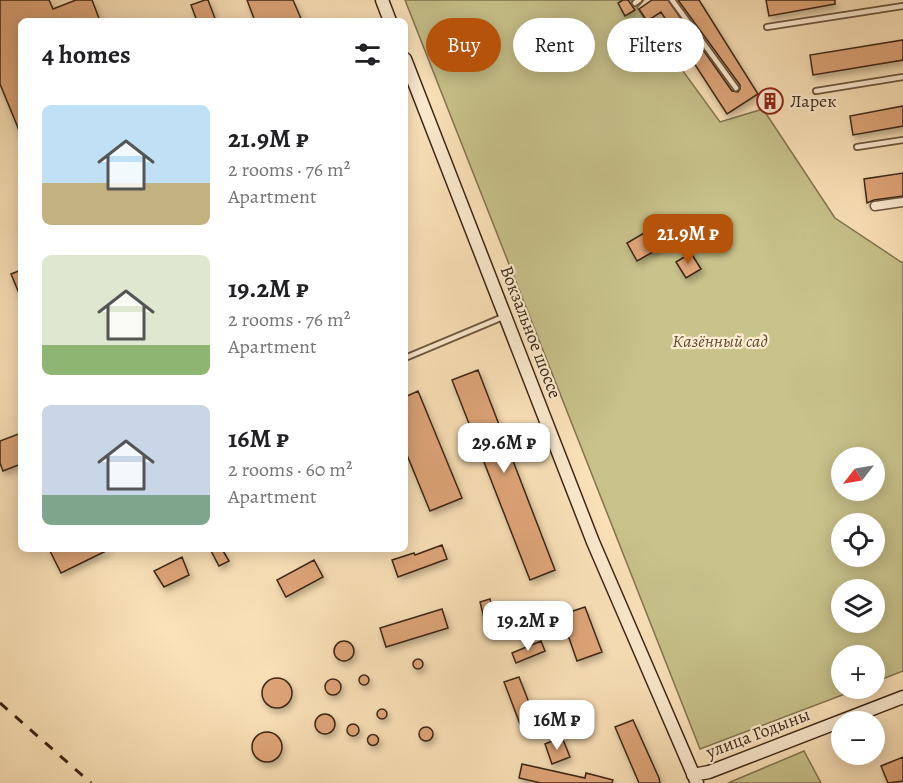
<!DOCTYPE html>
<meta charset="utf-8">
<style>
:root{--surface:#fff;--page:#f2f2f2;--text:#202124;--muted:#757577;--accent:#b45309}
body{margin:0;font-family:Alegreya,serif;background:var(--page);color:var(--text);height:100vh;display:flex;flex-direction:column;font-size:22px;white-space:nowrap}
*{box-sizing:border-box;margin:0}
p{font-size:20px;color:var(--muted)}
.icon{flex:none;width:33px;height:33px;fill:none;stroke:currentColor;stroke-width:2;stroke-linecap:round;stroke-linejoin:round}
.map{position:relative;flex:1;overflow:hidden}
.drawer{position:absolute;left:18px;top:18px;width:390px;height:534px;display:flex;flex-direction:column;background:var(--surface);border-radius:9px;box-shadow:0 3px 15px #0003}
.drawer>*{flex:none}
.hud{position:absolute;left:426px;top:18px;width:387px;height:54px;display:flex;gap:12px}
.needle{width:39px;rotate:239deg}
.controls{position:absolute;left:831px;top:447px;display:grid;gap:12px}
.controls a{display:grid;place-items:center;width:54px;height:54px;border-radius:50%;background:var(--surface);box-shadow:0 3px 15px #0003;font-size:30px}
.price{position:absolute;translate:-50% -51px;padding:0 14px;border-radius:12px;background:#fff;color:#222;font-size:20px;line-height:39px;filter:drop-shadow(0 2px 3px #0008)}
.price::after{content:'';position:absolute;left:50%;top:36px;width:18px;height:14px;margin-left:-9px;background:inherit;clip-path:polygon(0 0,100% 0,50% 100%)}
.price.active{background:var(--accent);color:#fff}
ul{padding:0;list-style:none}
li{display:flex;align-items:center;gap:18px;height:150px;padding:0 24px}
li span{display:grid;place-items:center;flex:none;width:168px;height:120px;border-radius:9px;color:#555}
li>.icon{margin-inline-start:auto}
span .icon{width:72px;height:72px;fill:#fffc;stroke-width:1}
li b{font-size:26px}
h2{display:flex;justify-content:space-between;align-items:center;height:72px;padding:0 24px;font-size:26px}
.pill{padding:0 21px;border-radius:27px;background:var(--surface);box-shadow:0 3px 15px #0003;font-size:21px;line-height:54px}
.pill.active{background:var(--accent);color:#fff}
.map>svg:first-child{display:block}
</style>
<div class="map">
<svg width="903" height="783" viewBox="0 0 903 783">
<defs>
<filter id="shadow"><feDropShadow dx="2.5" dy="4" stdDeviation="3" flood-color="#0004"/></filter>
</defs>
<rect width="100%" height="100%" fill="#fde4bb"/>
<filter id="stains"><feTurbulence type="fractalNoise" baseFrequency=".00333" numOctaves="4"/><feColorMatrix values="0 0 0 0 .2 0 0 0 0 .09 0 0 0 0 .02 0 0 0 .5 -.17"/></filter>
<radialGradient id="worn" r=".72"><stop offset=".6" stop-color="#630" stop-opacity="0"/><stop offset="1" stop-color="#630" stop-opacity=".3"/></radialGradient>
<path fill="#c8c28b" stroke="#827450" stroke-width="1.5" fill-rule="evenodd" d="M405 0H644L637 8 720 122 763 109 835 218 901 262H903V671L875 682 874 656H842V688L858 689 700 749ZM842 458H874V490H842ZM842 524H874V556H842ZM842 590H874V622H842Z
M804 751 821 783H728Z"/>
<path fill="#e0a67a" stroke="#3c2615" stroke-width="1.5" filter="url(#shadow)" d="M0 0H49L53 9 76 0H92L100 21H21V135L0 84Z
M205 0H208L216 21H197L191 5Z
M247 0H293L302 21H255Z
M623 0H628L635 10 625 16 618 3Z
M652 0H668L732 91 738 92 740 89V85L678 0H699L758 94 727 114 661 12 647 21 639 9Z
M766 0H835V4L769 16Z
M903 40V60L813 75 810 55Z
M903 106V126L853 135 850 116Z
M903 173V196L874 200 867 203 864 179Z
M656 226 667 244 637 261 627 243Z
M691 253 701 269 686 278 676 262Z
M21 270V298L11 274Z
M478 370 555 570 530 580 452 380Z
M418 391 462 498 430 511 405 450V397Z
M21 433V464L3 471 0 463V441Z
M442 545 447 559 398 577 392 560 414 553 415 555Z
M49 549H110L61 573Z
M210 549H222L229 561 219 566Z
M182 557 189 575 164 587 154 571Z
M314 560 323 577 286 597 277 580Z
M490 599 494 615 484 618 480 602Z
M585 607 602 652 577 661 561 615Z
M442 609 448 628 386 647 380 628Z
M541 641 545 651 516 663 512 653Z
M334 651a10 10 0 1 1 20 0a10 10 0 1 1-20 0Z
M413 664a5 5 0 1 1 10 0a5 5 0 1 1-10 0Z
M359 680a5 5 0 1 1 10 0a5 5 0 1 1-10 0Z
M519 677 535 718 520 724 504 682Z
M262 693a15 15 0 1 1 30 0a15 15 0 1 1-30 0Z
M325 687a8 8 0 1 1 16 0a8 8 0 1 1-16 0Z
M377 714a5 5 0 1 1 10 0a5 5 0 1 1-10 0Z
M315 724a10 10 0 1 1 20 0a10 10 0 1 1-20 0Z
M633 720 659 778 660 783H639L615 727Z
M347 730a6 6 0 1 1 12 0a6 6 0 1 1-12 0Z
M419 734a7 7 0 1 1 14 0a7 7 0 1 1-14 0Z
M252 747a15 15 0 1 1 30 0a15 15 0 1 1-30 0Z
M367.5 740a5.5 5.5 0 1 1 11 0a5.5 5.5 0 1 1-11 0Z
M562 737 570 757 552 764 545 744Z
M903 757V781L888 783 881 766Z
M522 764 585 778 586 773 613 780 612 783H541L519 778Z"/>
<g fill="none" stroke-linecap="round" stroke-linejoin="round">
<g stroke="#6c563e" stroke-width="8">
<path id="service" d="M672 0 736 88
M635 3 639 0
M767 27 903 6
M816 91 903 77
M857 147 903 140
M405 358 503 317"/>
</g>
<g stroke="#6c563e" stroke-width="11">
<path id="minor" d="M875 206 903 202"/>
</g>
<g stroke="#3c2615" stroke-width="15">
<path id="secondary" d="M382 0 390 21
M405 59 593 542 697 783
M693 775 709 772 903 697"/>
</g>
<use href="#service" stroke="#feedd3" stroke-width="4.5"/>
<use href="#minor" stroke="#feedd3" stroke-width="8"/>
<use href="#secondary" stroke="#feedd3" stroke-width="12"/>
<path stroke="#3c2615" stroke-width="3" stroke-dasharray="10 10" stroke-linecap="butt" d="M0 703 91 783"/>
</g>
<defs>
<g id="building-ring" transform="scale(1.35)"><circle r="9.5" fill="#feedd3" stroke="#8f2418" stroke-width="1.5"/><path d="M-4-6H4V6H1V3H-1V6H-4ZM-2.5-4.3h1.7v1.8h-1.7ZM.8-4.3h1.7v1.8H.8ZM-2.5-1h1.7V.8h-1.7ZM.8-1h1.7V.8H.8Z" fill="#8f2418"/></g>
</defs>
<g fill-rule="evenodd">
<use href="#building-ring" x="770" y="101"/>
</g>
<g text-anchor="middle" stroke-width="4.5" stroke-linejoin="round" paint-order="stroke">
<g font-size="18" fill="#3c2615" stroke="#feedd3" text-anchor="start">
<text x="790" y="107">Ларек</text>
</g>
<g font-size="18" fill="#3c2615" stroke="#feedd3">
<text transform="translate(531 332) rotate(69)" y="6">Вокзальное шоссе</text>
<text transform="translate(758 733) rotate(-21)" y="6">улица Годыны</text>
</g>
<g font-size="18" font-style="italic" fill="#5f4d32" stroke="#feedd3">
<text x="720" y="347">Казённый сад</text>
</g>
</g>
<rect width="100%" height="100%" filter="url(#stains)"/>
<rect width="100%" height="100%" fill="url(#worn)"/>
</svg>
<div class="controls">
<a><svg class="needle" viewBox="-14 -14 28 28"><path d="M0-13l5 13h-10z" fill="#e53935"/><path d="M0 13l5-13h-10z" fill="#757577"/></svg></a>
<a><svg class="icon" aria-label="locate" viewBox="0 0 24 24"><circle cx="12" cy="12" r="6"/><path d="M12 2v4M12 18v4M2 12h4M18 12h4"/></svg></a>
<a><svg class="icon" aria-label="layers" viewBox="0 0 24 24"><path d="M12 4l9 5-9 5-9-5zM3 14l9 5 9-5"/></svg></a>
<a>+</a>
<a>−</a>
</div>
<b class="price active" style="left:688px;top:265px">21.9M ₽</b>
<b class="price" style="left:504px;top:474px">29.6M ₽</b>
<b class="price" style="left:528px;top:652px">19.2M ₽</b>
<b class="price" style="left:557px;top:751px">16M ₽</b>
<div class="hud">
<a class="pill active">Buy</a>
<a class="pill">Rent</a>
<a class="pill">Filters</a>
</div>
<section class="drawer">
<h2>4 homes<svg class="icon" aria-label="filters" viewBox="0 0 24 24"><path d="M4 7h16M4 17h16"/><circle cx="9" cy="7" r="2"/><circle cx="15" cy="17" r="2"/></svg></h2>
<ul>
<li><span style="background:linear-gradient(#bfe0f5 65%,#c2b280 0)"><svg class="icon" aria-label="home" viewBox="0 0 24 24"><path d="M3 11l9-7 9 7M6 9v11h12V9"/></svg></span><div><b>21.9M ₽</b><p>2 rooms · 76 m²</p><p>Apartment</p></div></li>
<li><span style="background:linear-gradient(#dfe7d0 75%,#8fb573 0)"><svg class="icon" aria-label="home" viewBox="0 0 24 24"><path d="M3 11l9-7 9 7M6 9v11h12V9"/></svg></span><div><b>19.2M ₽</b><p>2 rooms · 76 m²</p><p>Apartment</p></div></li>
<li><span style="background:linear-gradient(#c9d6e8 75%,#7fa58c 0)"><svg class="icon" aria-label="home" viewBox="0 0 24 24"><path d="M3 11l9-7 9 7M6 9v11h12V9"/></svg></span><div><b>16M ₽</b><p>2 rooms · 60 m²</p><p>Apartment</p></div></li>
</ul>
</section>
</div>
